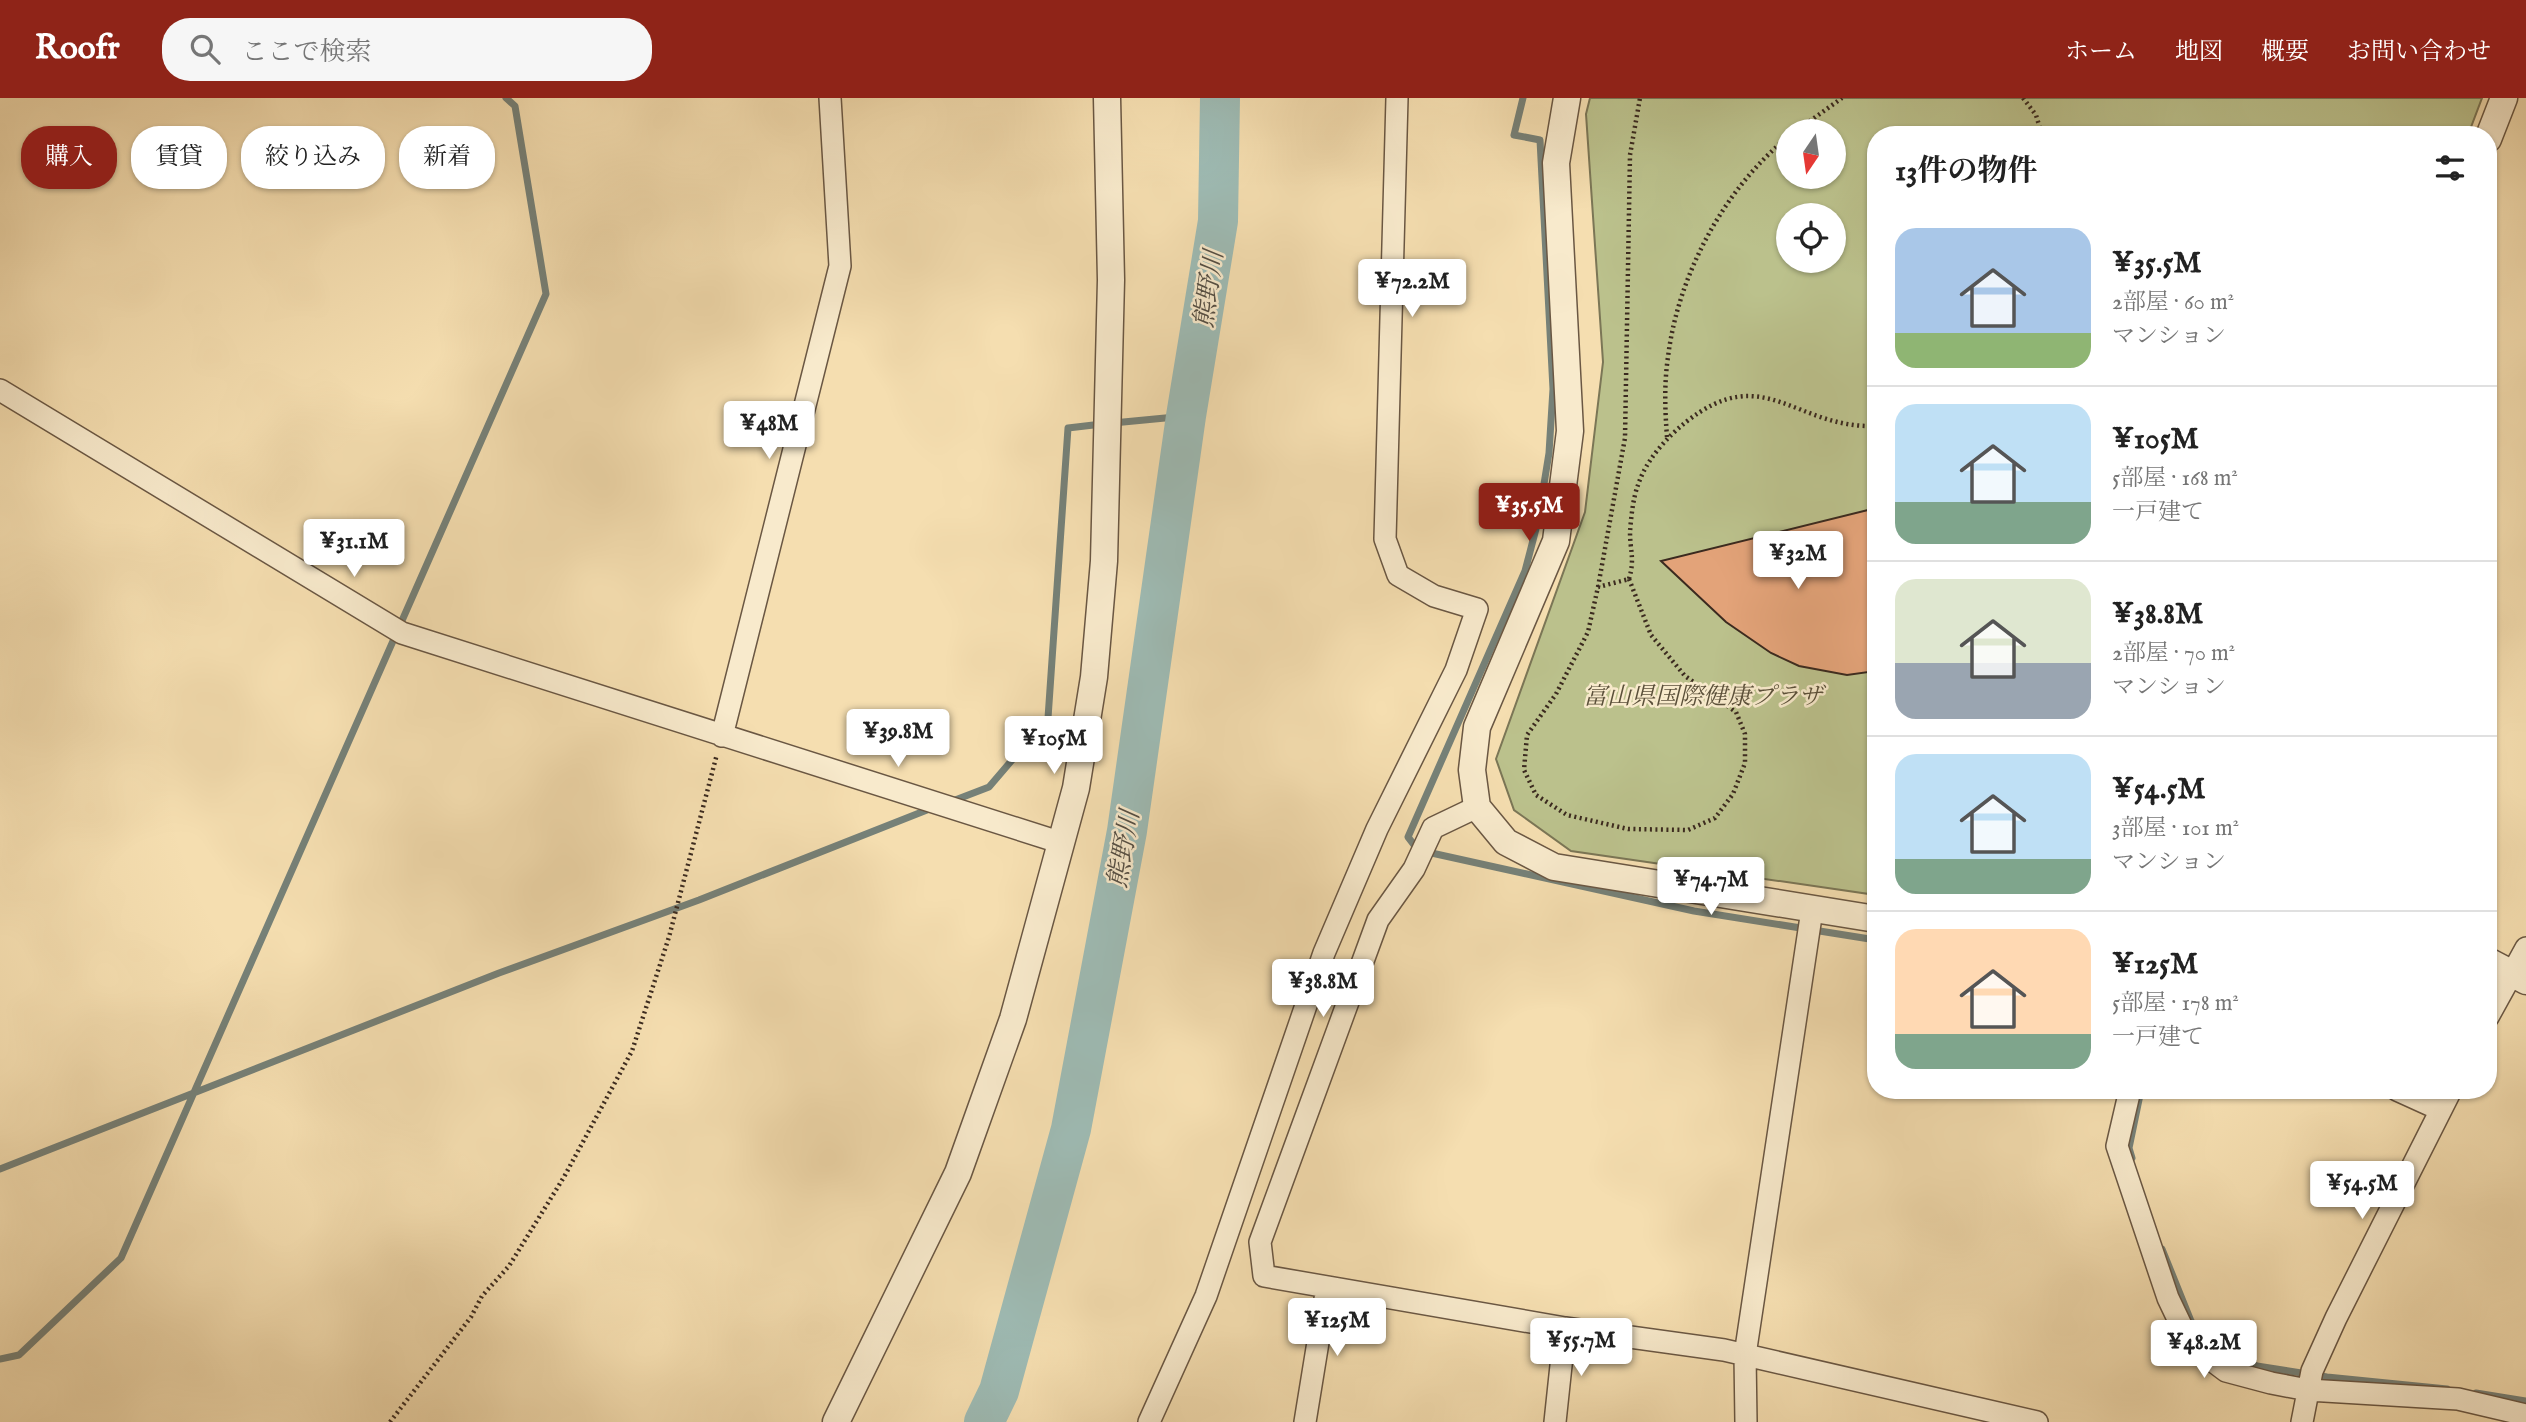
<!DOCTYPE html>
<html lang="ja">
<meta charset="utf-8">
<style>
:root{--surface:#fff;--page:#f6f6f6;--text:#222;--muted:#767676;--line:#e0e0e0;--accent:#8f2418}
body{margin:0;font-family:"IM FELL English","Noto Serif JP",serif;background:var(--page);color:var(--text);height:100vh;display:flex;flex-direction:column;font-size:26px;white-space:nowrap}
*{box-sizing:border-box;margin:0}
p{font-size:23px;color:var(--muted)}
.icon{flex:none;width:38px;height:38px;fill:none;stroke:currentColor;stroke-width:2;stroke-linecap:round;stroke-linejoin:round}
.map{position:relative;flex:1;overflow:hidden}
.sheet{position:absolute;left:1867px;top:28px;width:630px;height:973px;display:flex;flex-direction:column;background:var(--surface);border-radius:28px;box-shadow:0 2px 5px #0004}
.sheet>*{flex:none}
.banner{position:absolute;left:21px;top:28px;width:665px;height:63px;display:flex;gap:14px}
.needle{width:46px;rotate:193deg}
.controls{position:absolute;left:1776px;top:21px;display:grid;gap:14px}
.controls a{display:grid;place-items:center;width:70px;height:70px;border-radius:50%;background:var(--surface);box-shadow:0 2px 5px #0004;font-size:35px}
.price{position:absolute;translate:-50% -60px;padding:0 16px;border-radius:7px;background:#fff;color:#222;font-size:23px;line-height:46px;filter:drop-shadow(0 2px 4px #0008)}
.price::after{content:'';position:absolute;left:50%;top:42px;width:21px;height:16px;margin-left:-10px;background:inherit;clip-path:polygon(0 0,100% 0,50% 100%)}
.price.active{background:var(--accent);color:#fff}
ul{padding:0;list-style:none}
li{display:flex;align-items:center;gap:21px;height:175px;padding:0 28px}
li+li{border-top:2px solid var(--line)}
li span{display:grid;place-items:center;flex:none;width:196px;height:140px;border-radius:21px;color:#555}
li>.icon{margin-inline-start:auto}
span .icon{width:84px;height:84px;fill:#fffc;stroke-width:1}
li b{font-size:30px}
h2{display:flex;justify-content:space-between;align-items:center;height:84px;padding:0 28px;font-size:30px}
.pill{padding:0 24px;border-radius:28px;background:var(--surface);box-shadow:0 2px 5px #0004;font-size:24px;line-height:63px}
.pill.active{background:var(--accent);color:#fff}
header{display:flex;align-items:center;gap:42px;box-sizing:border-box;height:98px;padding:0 35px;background:var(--accent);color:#fff}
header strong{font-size:33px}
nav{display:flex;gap:38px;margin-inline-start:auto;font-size:24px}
.search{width:490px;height:63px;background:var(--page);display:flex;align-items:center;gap:18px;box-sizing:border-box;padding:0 24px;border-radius:28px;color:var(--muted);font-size:26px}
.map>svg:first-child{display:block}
</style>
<header>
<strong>Roofr</strong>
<div class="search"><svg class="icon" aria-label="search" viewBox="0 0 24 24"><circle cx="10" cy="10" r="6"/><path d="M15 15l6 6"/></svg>ここで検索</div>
<nav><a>ホーム</a><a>地図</a><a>概要</a><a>お問い合わせ</a></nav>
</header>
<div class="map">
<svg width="2526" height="1324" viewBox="0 0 2526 1324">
<rect width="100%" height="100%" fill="#f5deb0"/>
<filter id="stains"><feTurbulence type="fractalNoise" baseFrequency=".00286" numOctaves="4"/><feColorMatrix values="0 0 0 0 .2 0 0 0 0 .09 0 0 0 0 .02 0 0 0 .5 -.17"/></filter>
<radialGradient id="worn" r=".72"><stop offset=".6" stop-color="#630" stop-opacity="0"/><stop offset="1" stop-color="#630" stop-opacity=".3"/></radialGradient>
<path fill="#bbc18c" stroke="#7b7656" stroke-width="2" fill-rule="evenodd" d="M1590 0H2482L2468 37H1876V797L1571 753 1514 712 1496 661 1585 414 1603 264 1586 16ZM1788 33H1834V79H1788ZM1788 117H1834V163H1788Z"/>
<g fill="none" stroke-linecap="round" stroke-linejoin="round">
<path stroke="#768178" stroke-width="7" d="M1523 0 1514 37 1540 42 1553 291 1549 355 1538 423 1525 473 1408 739 1418 752 1694 813 1876 842
M1113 325 1186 318
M950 704 989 689 1048 620 1068 330 1102 326
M2132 1060 2129 1050 2141 992
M0 1071 499 875 699 802 932 710
M2162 1151 2191 1223 2219 1254 2257 1268 2327 1279 2447 1291
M0 1261 19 1257 121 1160 546 196 515 8 506 0
M2476 1295 2526 1303"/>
<path stroke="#9ebbb4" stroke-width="40" d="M984 1324 999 1293 1071 1031 1127 733 1186 318 1218 123 1220 0"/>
</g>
<path fill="#e3a379" stroke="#3b2a1f" stroke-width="2" d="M1876 410V573L1847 577 1799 568 1771 555 1726 524 1661 463Z"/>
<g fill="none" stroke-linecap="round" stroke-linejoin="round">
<g stroke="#6a5743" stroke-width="24">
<path id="minor" d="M0 292 402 535 1062 745
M722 638 840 168 830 0
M1477 709 1433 730 1414 771 1378 822 1260 1144 1264 1178 1565 1230 1724 1252 2037 1324
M2488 919 2526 850
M2130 992 2117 1048 2168 1200 2190 1246 2226 1273 2271 1285 2308 1292 2458 1301 2526 1317
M2397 992 2441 1012
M1149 1324 1206 1198 1324 855 1377 731 1456 572 1477 511 1434 498 1398 477 1385 441 1397 0
M1305 1324 1327 1189
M1555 1324 1565 1230
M1746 1324 1745 1257 1812 812
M2302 1324 2312 1273 2336 1220 2451 992"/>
</g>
<g stroke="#6a5743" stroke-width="29">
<path id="tertiary" d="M1567 0 1556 65 1570 333 1556 443 1477 629 1472 672 1477 709 1506 744 1554 769 1876 821
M2488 41 2504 0
M2488 863 2526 883
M836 1324 958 1075 1013 921 1076 690 1094 579 1104 463 1111 182 1107 0"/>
</g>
<path stroke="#3b2a1f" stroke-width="4.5" stroke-dasharray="2 3.5" stroke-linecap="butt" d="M2023 0 2036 17 2042 37
M1796 33 1842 0
M1667 339C1665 312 1664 286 1668 259 1678 177 1724 91 1788 39
M1629 481 1651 537 1685 578 1736 614 1745 636V665L1733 696 1715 720 1688 732 1628 731 1567 717 1536 697 1524 672 1527 637 1556 596 1588 534 1598 489Z
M1629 481C1635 461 1630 453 1630 434 1631 420 1633 400 1638 387 1646 362 1667 339 1686 324 1764 262 1795 331 1876 328
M1598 489 1625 340 1630 57 1640 0
M390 1324 471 1219 482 1198 509 1168 564 1079 632 953 669 839 717 656"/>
<use href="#minor" stroke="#f8eacc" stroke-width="21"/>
<use href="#tertiary" stroke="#f8eacc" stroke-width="26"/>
</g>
<g text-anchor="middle" stroke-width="5" stroke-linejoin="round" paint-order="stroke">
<g font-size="24" font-style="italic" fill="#5b503a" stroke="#f8eacc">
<text x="1703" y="606">富山県国際健康プラザ</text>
</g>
<g font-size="26" font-style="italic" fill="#544e44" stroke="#f8eacc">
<text transform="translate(1208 191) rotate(-82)" y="9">熊野川</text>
<text transform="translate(1123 751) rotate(-80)" y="9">熊野川</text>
</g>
</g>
<rect width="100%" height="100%" filter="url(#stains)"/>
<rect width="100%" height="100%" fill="url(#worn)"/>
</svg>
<div class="controls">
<a><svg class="needle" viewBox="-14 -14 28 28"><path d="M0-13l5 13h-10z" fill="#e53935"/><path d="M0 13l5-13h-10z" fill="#767676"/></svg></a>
<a><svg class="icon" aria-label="locate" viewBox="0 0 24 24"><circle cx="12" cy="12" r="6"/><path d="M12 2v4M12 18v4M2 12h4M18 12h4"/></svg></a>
</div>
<b class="price" style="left:1412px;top:221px">¥72.2M</b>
<b class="price" style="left:769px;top:363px">¥48M</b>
<b class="price active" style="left:1529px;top:445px">¥35.5M</b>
<b class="price" style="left:354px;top:481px">¥31.1M</b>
<b class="price" style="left:1798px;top:493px">¥32M</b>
<b class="price" style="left:898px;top:671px">¥39.8M</b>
<b class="price" style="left:1054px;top:678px">¥105M</b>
<b class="price" style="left:1711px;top:819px">¥74.7M</b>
<b class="price" style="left:1323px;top:921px">¥38.8M</b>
<b class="price" style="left:2362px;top:1123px">¥54.5M</b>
<b class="price" style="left:1337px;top:1260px">¥125M</b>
<b class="price" style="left:1581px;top:1280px">¥55.7M</b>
<b class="price" style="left:2204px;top:1282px">¥48.2M</b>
<div class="banner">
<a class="pill active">購入</a>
<a class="pill">賃貸</a>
<a class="pill">絞り込み</a>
<a class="pill">新着</a>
</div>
<section class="sheet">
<h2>13件の物件<svg class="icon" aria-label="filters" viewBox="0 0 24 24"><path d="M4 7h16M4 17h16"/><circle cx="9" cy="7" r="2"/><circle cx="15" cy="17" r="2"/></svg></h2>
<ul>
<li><span style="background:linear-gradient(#a9c7e8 75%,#8fb573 0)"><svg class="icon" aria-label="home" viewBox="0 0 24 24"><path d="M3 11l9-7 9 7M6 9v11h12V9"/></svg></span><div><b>¥35.5M</b><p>2部屋 · 60 m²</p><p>マンション</p></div></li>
<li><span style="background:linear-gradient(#bfe0f5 70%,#7fa58c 0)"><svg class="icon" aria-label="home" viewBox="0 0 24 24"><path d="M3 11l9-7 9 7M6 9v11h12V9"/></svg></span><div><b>¥105M</b><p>5部屋 · 168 m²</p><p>一戸建て</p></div></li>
<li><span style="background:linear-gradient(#dfe7d0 60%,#9aa5b1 0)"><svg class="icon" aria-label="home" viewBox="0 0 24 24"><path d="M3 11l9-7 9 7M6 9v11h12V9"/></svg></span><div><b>¥38.8M</b><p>2部屋 · 70 m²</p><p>マンション</p></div></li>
<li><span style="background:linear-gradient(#bfe0f5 75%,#7fa58c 0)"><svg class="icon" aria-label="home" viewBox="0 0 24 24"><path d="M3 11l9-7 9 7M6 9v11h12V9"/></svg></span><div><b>¥54.5M</b><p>3部屋 · 101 m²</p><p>マンション</p></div></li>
<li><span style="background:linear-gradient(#ffd9b3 75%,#7fa58c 0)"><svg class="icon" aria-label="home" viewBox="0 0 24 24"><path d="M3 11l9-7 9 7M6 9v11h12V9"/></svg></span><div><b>¥125M</b><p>5部屋 · 178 m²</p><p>一戸建て</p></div></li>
</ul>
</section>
</div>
